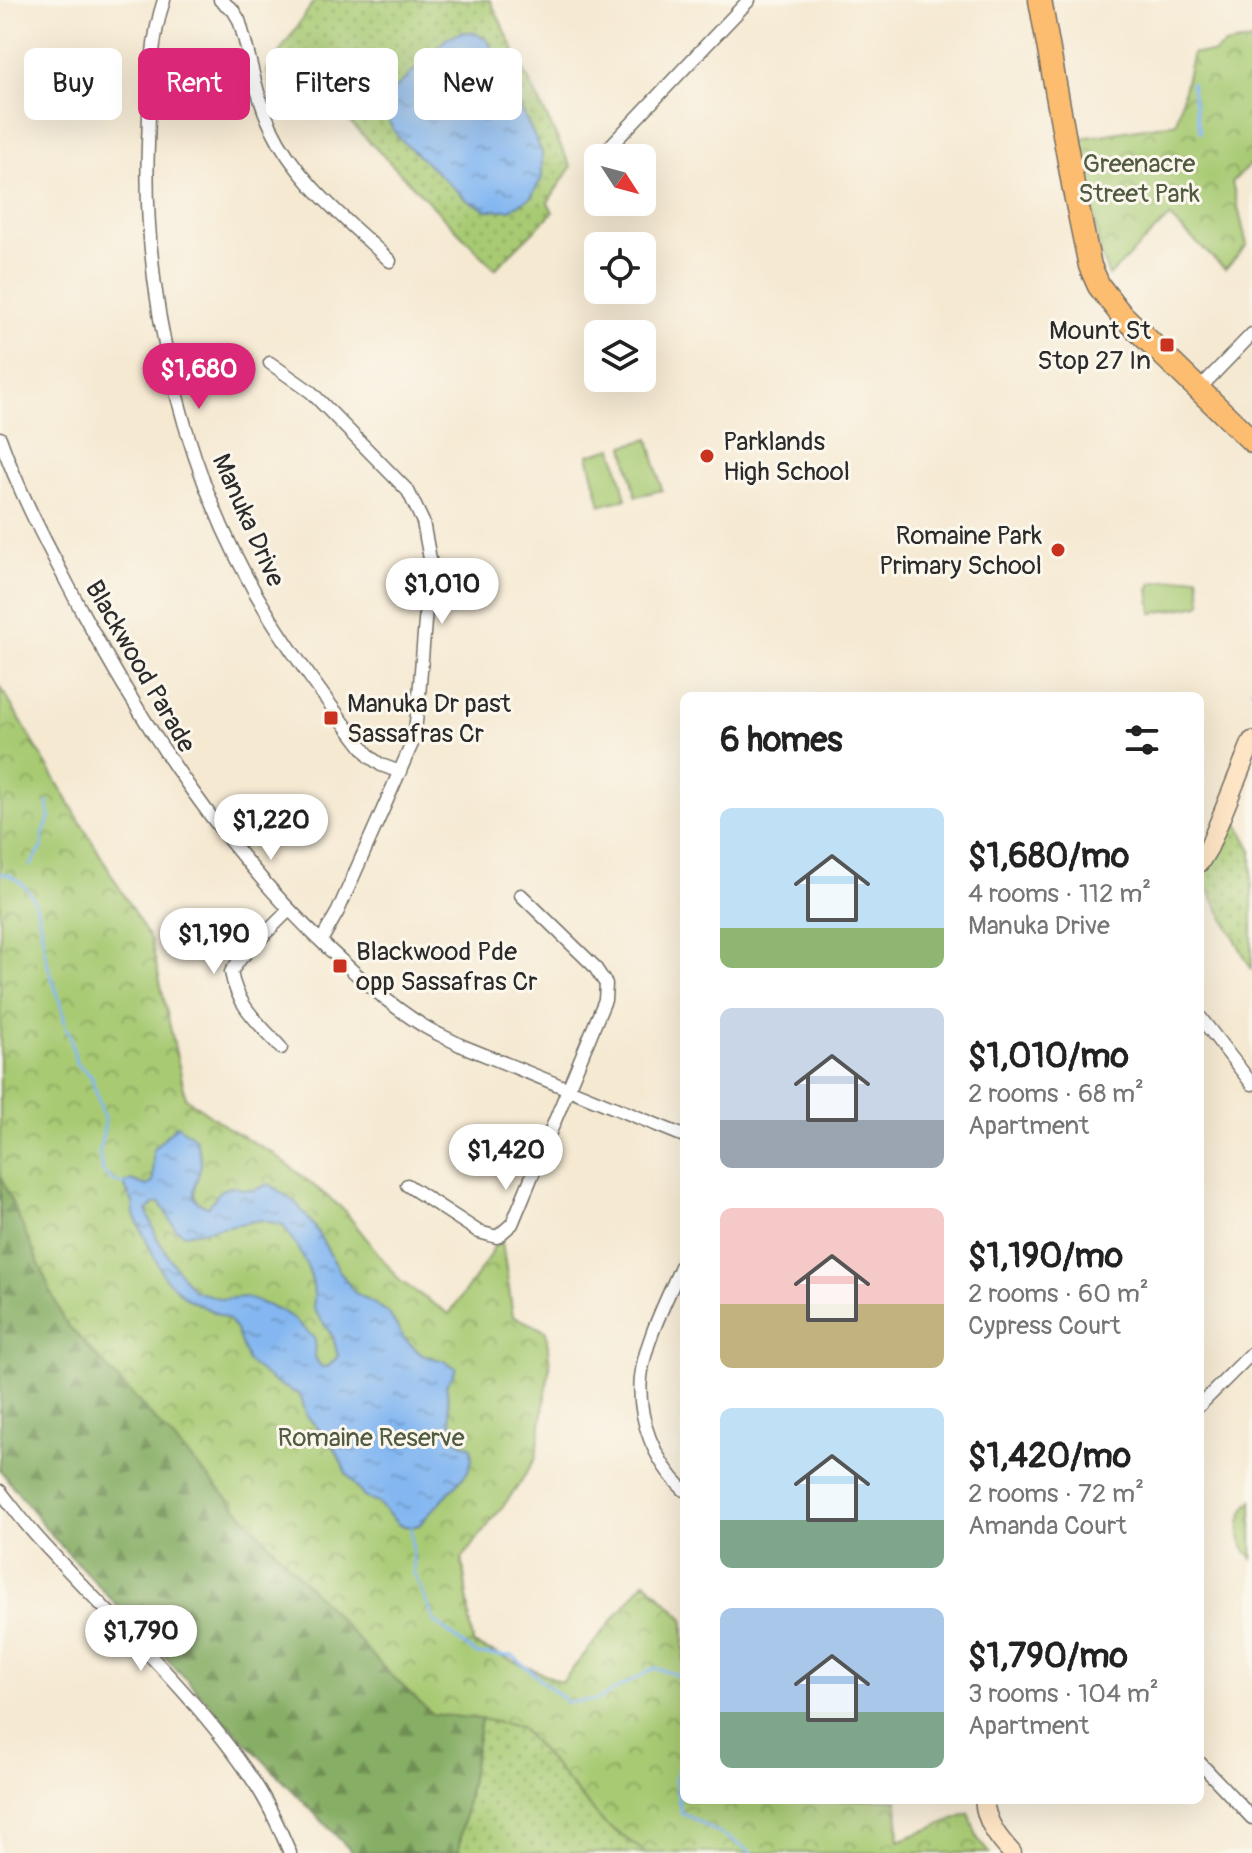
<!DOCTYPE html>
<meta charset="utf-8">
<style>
:root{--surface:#fff;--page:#f2f2f2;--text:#222;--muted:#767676;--accent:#db2777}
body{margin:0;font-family:Pangolin,sans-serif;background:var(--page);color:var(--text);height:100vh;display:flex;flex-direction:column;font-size:30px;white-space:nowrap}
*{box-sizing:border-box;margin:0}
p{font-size:26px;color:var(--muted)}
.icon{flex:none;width:44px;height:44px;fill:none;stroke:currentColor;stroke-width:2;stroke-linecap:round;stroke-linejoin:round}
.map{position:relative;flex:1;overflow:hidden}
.side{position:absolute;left:680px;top:692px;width:524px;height:1112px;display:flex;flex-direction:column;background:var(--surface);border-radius:12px;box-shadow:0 8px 32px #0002}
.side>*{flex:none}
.hud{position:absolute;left:24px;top:48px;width:536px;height:72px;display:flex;gap:16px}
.needle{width:52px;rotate:126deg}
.fabs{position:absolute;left:584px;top:144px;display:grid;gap:16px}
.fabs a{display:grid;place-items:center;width:72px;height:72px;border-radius:12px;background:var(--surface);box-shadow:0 8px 32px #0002;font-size:40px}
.price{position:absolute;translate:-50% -68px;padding:0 18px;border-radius:28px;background:#fff;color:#222;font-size:26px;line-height:52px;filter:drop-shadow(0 2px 4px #0008)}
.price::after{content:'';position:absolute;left:50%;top:48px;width:24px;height:18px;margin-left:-12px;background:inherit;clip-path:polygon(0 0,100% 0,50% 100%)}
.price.selected{background:var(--accent);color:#fff}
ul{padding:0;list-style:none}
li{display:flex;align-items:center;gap:24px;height:200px;padding:0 40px}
li span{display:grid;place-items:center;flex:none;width:224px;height:160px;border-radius:12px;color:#555}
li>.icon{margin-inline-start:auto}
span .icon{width:96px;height:96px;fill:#fffc;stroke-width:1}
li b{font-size:34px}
h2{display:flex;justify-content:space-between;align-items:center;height:96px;padding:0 40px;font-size:34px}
.tag{padding:0 28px;border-radius:12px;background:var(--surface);box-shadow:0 8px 32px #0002;font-size:28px;line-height:72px}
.tag.selected{background:var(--accent);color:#fff}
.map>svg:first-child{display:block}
</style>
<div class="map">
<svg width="1252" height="1853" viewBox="0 0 1252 1853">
<defs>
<pattern id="grass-dots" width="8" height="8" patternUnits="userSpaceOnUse" patternTransform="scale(2)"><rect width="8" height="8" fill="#a8ca73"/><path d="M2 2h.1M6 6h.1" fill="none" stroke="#89a45f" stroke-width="1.8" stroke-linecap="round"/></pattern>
<pattern id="forest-firs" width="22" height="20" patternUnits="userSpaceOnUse" patternTransform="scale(2)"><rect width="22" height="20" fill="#86ae65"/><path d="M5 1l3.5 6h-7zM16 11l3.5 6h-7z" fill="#6e8e53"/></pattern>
<pattern id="park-crowns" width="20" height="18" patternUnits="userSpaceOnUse" patternTransform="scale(2)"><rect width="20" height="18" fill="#a8ca73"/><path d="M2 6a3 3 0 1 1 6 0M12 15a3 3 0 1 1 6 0" fill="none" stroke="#89a45f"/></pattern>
<pattern id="water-ripples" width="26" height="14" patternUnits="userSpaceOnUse" patternTransform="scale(2)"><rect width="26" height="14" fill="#84b7f1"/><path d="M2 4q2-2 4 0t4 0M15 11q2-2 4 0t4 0" fill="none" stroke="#6c95c3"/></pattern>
</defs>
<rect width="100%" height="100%" fill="#fbf7ec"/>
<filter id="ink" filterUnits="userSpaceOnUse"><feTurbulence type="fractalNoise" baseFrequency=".0125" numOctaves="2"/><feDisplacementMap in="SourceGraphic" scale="16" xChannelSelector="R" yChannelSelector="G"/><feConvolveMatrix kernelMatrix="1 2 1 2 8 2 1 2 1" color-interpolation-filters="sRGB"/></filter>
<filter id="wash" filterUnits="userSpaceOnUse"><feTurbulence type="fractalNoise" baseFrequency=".006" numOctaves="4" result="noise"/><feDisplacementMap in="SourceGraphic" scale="32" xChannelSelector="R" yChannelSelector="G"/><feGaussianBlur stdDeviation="1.8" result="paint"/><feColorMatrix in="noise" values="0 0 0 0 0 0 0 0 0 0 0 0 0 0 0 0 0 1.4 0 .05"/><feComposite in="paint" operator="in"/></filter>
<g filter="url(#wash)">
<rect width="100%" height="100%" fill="#f5e9d2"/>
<path fill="url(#grass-dots)" stroke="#6a7a4f" stroke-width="2" d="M315 0H490L571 167 548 202 553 212 495 269 341 113 366 87 326 89 276 112 267 71Z
M1223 814 1239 826 1252 850V970L1200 875V862Z
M481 1719 520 1727 605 1824 642 1849 645 1853H458Z"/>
<path fill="url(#forest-firs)" stroke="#586c48" stroke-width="2" d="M0 1043 462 1559 473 1644 562 1682 645 1581 684 1619V1800L645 1853 641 1849 605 1824 504 1694 433 1714 481 1719 458 1853H353L229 1725 53 1537 0 1470Z"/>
<path fill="url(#park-crowns)" stroke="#6a7a4f" stroke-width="2" d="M1252 40V163L1232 182 1247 245 1225 269 1169 217 1109 276 1101 255 1081 138 1176 123 1193 53H1213L1225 45Z
M0 686 151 941 186 1098 231 1130 273 1153 343 1209 400 1281 449 1314 490 1256 494 1246 502 1242 513 1316 546 1331 550 1365 536 1458 516 1489 462 1559 473 1644 562 1682 645 1581 684 1619V1800H897L899 1841 969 1813 978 1839 990 1853H645L641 1849 605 1824 520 1727 481 1719 432 1714 387 1671 64 1321 0 1175Z"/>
<path fill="#a8ca73" stroke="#6a7a4f" stroke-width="2" d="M649 439 662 490 636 496 624 446Z
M613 448 626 499 601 505 588 455Z
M1198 576 1202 602 1200 605 1152 613 1149 588 1151 587V583Z
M1252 1500V1559C1236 1542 1235 1517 1252 1500Z"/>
<path fill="url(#water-ripples)" stroke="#58718e" stroke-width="2" fill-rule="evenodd" d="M462 32 475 33 488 41 542 152V178L531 197 510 210H487L467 200 398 137 389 122 387 106 395 89 447 38Z
M177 1125 195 1138C197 1146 201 1156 201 1163 200 1180 182 1199 208 1207L221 1190 234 1186 241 1189 254 1190 269 1184 296 1203 314 1226 339 1270 354 1292 388 1312 404 1338 422 1355 444 1361 456 1368 452 1377 446 1385C450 1406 448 1420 456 1440L471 1447 472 1460 467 1473 419 1525 411 1527 399 1525 378 1503 364 1497 346 1473 335 1448 307 1416 300 1395 275 1383 248 1362 236 1330 228 1319 186 1298 164 1277 134 1215 133 1202 129 1196 124 1184 131 1180 147 1186 153 1182V1149ZM155 1203H160L176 1229 184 1234 261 1220 283 1225C299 1250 319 1278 313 1308L333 1337 338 1356 329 1366 321 1367 314 1356 315 1339 294 1319 280 1310 245 1297 222 1299 194 1291 176 1268 157 1238 147 1211Z"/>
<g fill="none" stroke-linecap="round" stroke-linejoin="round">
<path stroke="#84b7f1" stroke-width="3" d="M1191 83 1200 132
M1252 690V689
M30 866 42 848 43 834 49 819 48 802
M0 874C8 873 11 876 17 880 43 896 40 936 47 962 53 983 62 1002 65 1024
M66 1028 70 1035 76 1063 91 1076 105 1122 99 1154 103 1172 113 1181 124 1184
M411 1527 414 1573 435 1622 476 1654 513 1656 567 1702 597 1700 655 1668 684 1677
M684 1752 675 1781 681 1812 739 1844 751 1853"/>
</g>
</g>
<g filter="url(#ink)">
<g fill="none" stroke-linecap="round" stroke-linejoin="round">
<g stroke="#726e65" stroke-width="15">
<path id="street" d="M164 0C149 45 150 97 148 144 142 303 186 484 271 619 301 667 335 712 370 757L381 765 400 772
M220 0 233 10 239 20C250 55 255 94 271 127 297 182 347 220 390 261
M599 158 749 0
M270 363 311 392 408 491 423 522 430 559 419 696 414 739 338 911 321 941
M1199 389 1252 334
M0 438C21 498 51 552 80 608 147 733 225 851 329 949 358 976 388 1004 422 1025 434 1033 448 1038 460 1045L684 1136
M1200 1017 1252 1084
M281 1048C259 1023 237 1006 231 972L241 958 289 910
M407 1185 479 1232 497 1237 512 1224 605 1000 606 984 594 966 521 895
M684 1259C670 1294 645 1339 641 1377 637 1419 654 1461 684 1490
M1200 1405 1252 1353
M0 1491C13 1507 25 1524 39 1539 111 1619 194 1691 254 1782 269 1804 280 1829 290 1853
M1200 1763 1252 1818"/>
</g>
<g stroke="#726e65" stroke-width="21">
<path id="secondary" d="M1200 862 1209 847 1252 741
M984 1800C986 1822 998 1838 1012 1853"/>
</g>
<g stroke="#726e65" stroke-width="25">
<path id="highway" d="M1040 0 1074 190 1090 266 1099 286 1120 313 1252 441"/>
</g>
<use href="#street" stroke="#fff" stroke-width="12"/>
<use href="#secondary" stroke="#fee5c5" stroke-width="18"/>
<use href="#highway" stroke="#fcbd6f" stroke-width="22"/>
</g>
</g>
<g fill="#c8321e" stroke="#fbf7ec" stroke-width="3">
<rect x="1159" y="337" width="16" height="16" rx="4"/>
<circle cx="707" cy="456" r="8"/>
<circle cx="1058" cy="550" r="8"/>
<rect x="323" y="710" width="16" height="16" rx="4"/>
<rect x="332" y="958" width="16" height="16" rx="4"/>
</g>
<g text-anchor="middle" stroke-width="6" stroke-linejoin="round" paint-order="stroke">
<g font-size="26" fill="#505b41" stroke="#fbf7ec">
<text x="1139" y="172">Greenacre<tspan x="1139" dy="30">Street Park</tspan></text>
<text x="371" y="1446">Romaine Reserve</text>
</g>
<g font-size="26" fill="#2b2b2b" stroke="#fbf7ec" text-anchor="start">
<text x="1151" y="339" text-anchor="end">Mount St<tspan x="1151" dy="30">Stop 27 In</tspan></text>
<text x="723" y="450">Parklands<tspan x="723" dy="30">High School</tspan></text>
<text x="1042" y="544" text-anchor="end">Romaine Park<tspan x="1042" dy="30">Primary School</tspan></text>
<text x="347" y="712">Manuka Dr past<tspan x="347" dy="30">Sassafras Cr</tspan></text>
<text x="356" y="960">Blackwood Pde<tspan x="356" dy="30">opp Sassafras Cr</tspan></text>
</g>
<g font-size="26" fill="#2b2b2b" stroke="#fbf7ec">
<text transform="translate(249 520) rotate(66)" y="9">Manuka Drive</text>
<text transform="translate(141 666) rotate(60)" y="9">Blackwood Parade</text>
</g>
</g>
</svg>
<div class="fabs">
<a><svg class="needle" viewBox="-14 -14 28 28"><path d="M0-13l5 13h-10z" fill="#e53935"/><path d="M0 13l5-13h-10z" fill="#767676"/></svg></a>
<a><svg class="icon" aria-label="locate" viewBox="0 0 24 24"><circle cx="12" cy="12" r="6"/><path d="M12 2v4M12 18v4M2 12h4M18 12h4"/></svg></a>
<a><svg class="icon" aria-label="layers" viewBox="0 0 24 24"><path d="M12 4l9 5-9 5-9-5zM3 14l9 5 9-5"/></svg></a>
</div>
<b class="price selected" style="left:199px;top:411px">$1,680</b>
<b class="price" style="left:442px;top:626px">$1,010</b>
<b class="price" style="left:271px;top:862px">$1,220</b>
<b class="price" style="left:214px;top:976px">$1,190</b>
<b class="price" style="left:506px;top:1192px">$1,420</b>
<b class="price" style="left:141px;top:1673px">$1,790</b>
<div class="hud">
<a class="tag">Buy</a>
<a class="tag selected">Rent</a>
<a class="tag">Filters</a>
<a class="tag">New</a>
</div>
<section class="side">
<h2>6 homes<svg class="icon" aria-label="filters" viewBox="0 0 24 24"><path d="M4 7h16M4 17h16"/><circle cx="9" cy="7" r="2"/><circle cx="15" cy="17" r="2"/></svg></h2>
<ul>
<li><span style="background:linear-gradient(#bfe0f5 75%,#8fb573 0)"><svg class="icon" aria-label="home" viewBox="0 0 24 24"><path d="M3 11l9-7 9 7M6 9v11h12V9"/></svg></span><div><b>$1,680/mo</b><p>4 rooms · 112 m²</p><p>Manuka Drive</p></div></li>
<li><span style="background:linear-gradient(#c9d6e8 70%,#9aa5b1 0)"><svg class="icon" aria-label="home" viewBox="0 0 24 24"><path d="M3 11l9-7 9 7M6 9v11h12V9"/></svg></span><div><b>$1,010/mo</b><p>2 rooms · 68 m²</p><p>Apartment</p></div></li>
<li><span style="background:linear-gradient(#f6c9c9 60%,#c2b280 0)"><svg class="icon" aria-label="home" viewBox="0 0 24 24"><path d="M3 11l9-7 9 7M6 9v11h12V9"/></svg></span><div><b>$1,190/mo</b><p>2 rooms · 60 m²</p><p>Cypress Court</p></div></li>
<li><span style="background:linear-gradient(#bfe0f5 70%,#7fa58c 0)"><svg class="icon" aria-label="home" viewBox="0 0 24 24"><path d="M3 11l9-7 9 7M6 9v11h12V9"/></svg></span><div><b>$1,420/mo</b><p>2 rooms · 72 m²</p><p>Amanda Court</p></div></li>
<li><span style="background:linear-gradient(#a9c7e8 65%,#7fa58c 0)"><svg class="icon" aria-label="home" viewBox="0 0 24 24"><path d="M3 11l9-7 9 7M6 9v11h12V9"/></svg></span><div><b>$1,790/mo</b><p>3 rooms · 104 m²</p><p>Apartment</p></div></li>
</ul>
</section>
</div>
